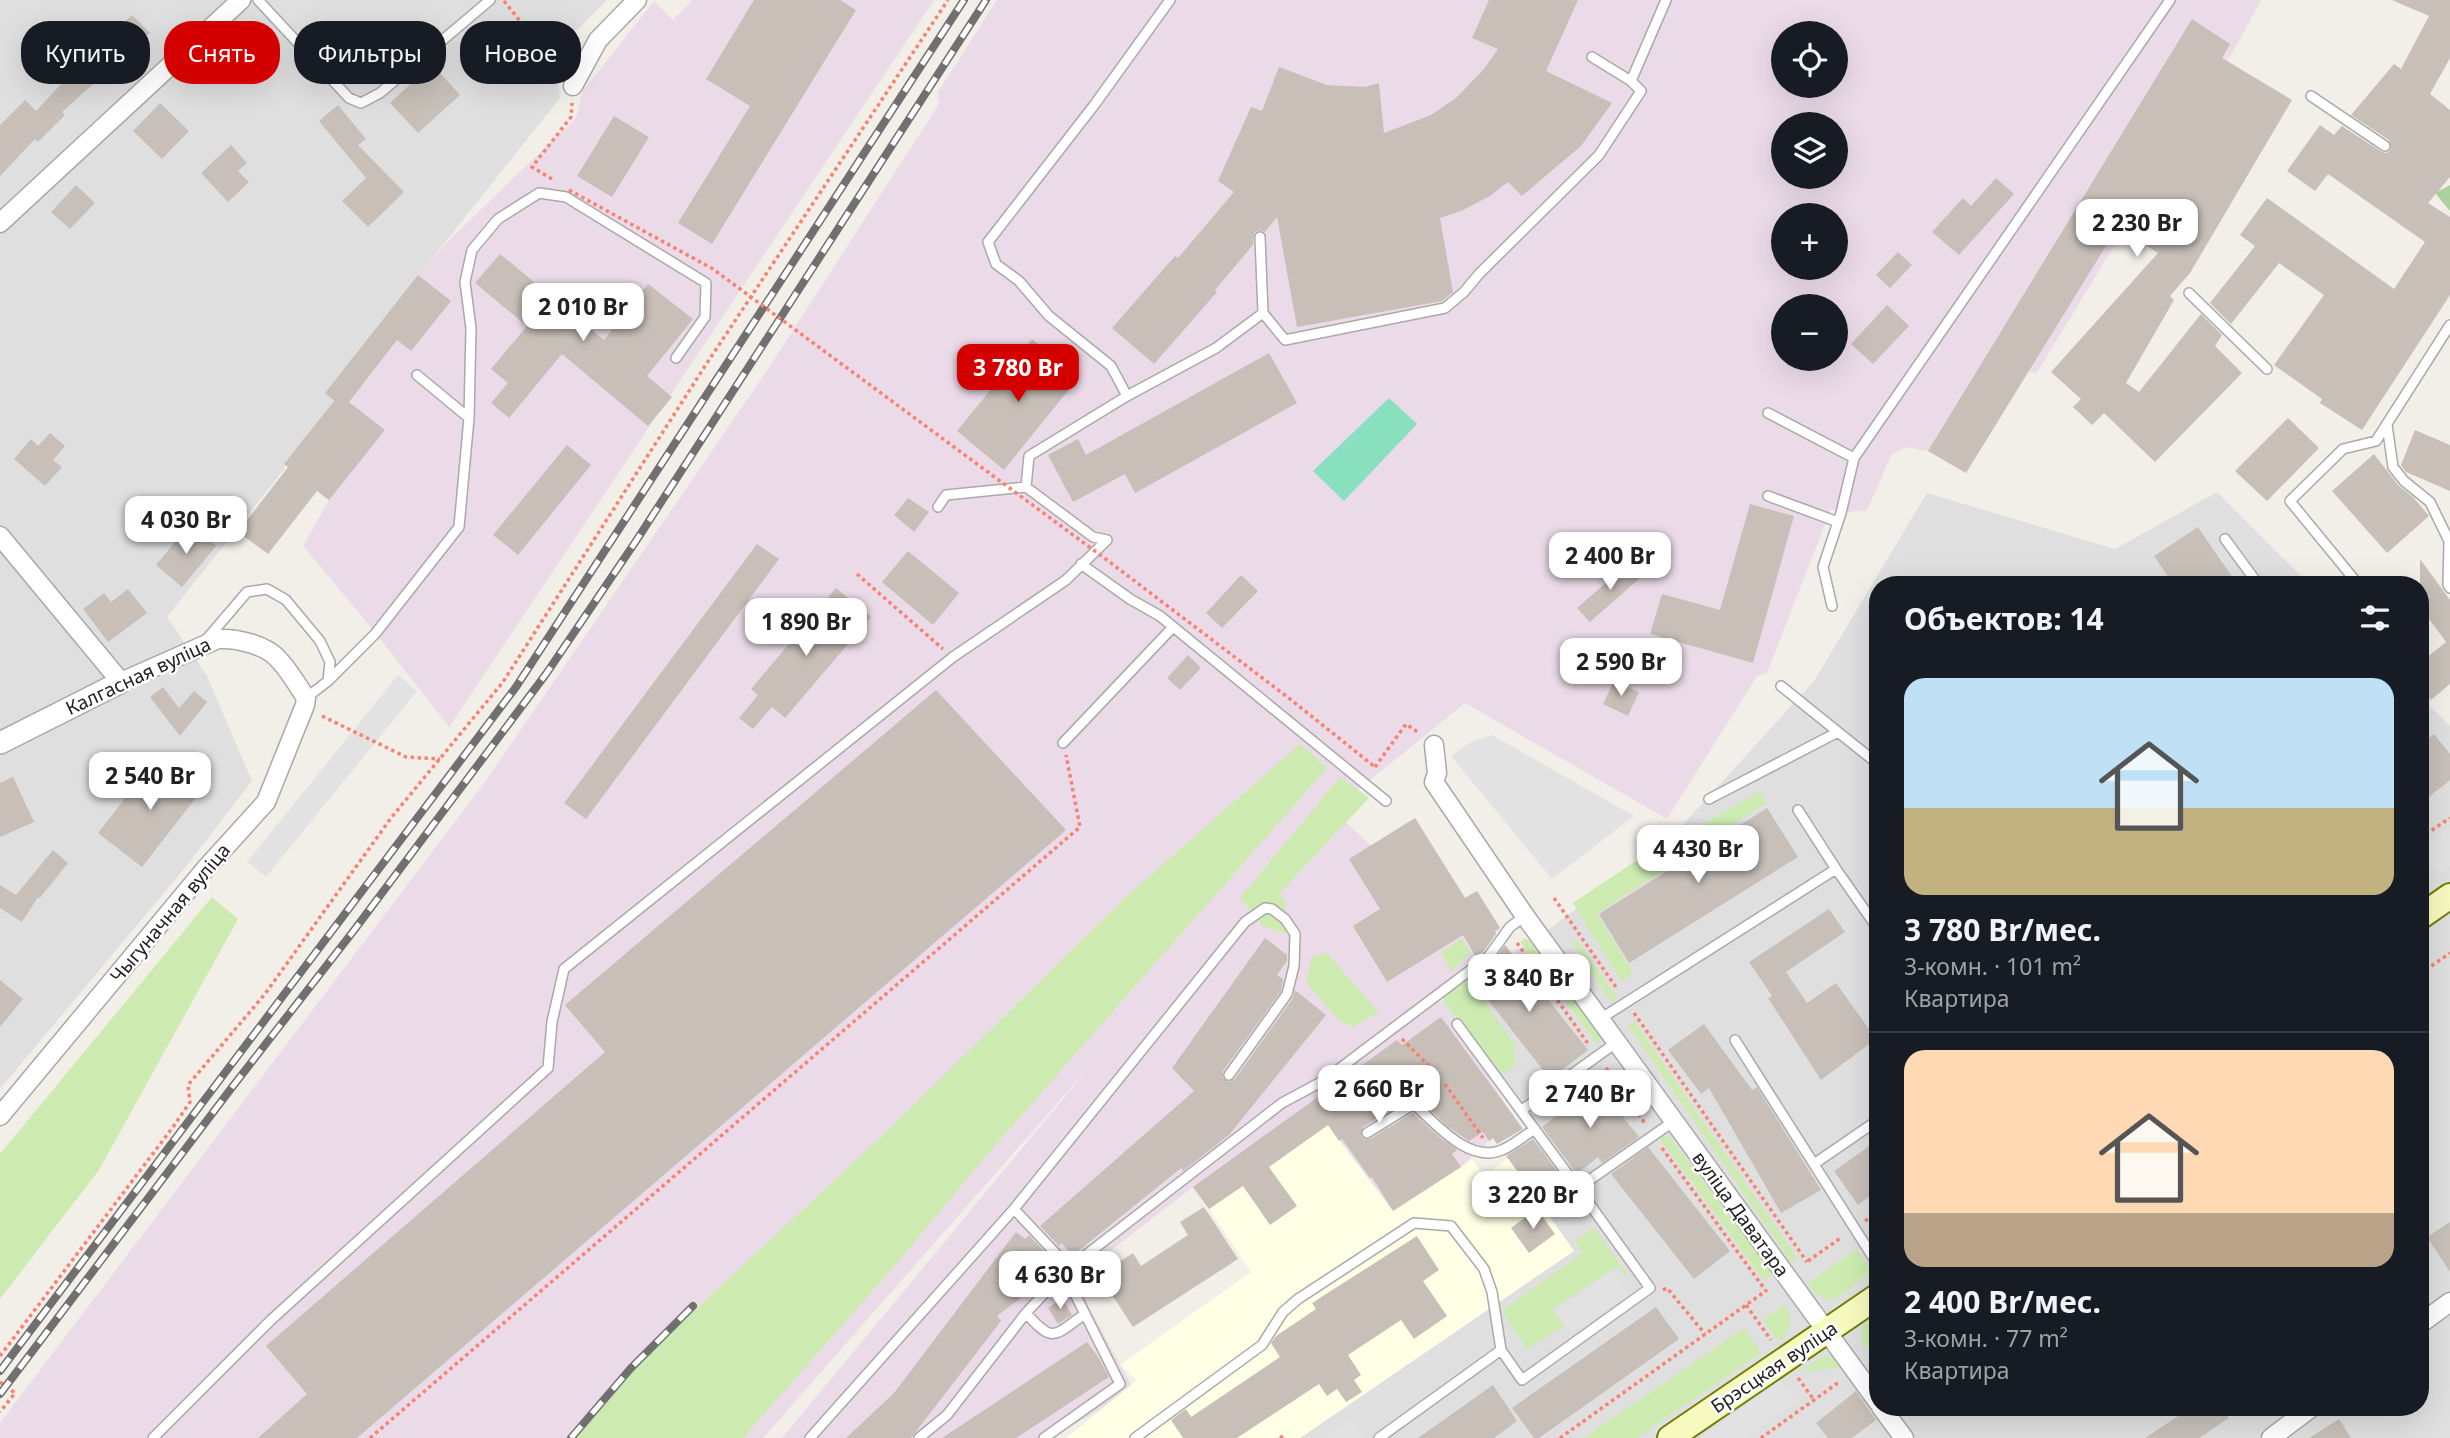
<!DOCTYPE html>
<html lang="ru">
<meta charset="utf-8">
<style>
:root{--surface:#171b24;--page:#20242c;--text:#f1f3f6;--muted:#9ea1a6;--line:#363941;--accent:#d40000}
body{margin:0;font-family:"Noto Sans",sans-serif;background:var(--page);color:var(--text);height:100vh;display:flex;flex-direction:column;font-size:26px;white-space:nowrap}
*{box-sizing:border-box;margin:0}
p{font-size:23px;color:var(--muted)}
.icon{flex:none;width:38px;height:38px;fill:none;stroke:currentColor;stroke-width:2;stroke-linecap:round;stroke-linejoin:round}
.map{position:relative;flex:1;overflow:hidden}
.side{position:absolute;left:1869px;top:576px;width:560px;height:840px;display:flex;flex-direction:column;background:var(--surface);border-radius:28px;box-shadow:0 7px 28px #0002}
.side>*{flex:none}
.guide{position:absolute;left:21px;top:21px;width:665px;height:63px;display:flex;gap:14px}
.buttons{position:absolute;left:1771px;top:21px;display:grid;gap:14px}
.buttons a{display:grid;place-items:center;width:77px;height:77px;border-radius:50%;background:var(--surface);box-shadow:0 7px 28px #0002;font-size:35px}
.price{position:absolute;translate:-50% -60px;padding:0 16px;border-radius:14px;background:#fff;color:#222;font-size:23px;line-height:46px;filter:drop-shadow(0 2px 4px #0008)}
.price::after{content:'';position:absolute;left:50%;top:42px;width:21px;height:16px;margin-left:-10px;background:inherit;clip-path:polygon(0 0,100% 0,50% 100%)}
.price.selected{background:var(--accent);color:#fff}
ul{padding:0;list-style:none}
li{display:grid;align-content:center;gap:14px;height:371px;padding:0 35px}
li+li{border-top:2px solid var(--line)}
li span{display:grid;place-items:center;height:217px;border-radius:21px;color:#555}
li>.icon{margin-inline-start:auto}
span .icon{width:126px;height:126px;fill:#fffc;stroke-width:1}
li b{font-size:30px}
h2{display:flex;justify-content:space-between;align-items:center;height:84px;padding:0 35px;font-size:30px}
.pill{padding:0 24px;border-radius:28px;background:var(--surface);box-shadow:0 7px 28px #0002;font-size:24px;line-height:63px}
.pill.selected{background:var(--accent);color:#fff}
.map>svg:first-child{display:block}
</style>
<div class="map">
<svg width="2450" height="1438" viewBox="0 0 2450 1438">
<rect width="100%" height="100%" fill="#f2efe9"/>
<path fill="#e0dfdf" d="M0 0H607L555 52 560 98 325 393 334 401 285 464V468L167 617 207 676 252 781 188 864 0 1089Z
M2217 492 2309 584H1878V1407H2420V696L2450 726V1438H1300L1573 1251 1508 1158 1537 1142 1440 1002 1553 926 1668 841 1814 681 1927 493 2115 549Z"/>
<path fill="#ebdbe8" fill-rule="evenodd" d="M692 0H934L449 727 370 626 303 546 329 500 284 464 334 401 325 393 418 275 450 239 576 118 583 91 654 1 673 20Z
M997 0H2261L2238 43 2036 374 2028 371 1966 473 1928 451 1906 447 1892 454 1867 510 1841 513 1831 509 1767 673 1757 676 1667 819 1465 703 1333 810 1371 846 1415 818 1465 898 1477 891 1500 928 1451 980 1434 993 1517 1121 1489 1141 1461 1167 1393 1211 1328 1126 1209 1209 1193 1187 1074 1279 1134 1390 1051 1438H782L1097 1058 763 1438H0V1423L485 782 766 372 939 104 938 92ZM1783 33H1836V86H1783ZM1783 124H1836V177H1783ZM1783 215H1836V268H1783ZM1783 306H1836V359H1783Z"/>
<path fill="#ffffe5" d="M1328 1125 1393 1211 1472 1160 1485 1176 1508 1158 1574 1251 1300 1438H1066L1137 1380 1120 1365 1251 1272 1209 1209Z"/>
<path fill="#cdebb0" d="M1300 744 1327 768 986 1156 898 1262 743 1438H575L653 1349 882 1136 1129 894Z
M1340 777 1369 798 1280 893 1285 902 1286 934 1263 926 1240 898Z
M1760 791 1767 803 1696 847 1688 833Z
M1664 842 1674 863 1597 914 1633 973 1621 981 1573 903Z
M212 897 238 919 99 1170 0 1299V1154Z
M1524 938 1530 941 1603 1039 1597 1043 1520 942Z
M1462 939 1471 952 1451 972 1441 952Z
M1577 940 1618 999 1611 1002 1572 943Z
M1326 952 1379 1012 1353 1027 1338 1020 1307 983 1311 958Z
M1466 982 1478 994 1515 1044V1065L1503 1075 1446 1004 1442 995Z
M1634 1021 1797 1258 1791 1262 1628 1025Z
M1664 1136 1670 1137 1773 1274 1764 1281 1659 1137Z
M1594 1228 1627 1273 1626 1277 1617 1266 1553 1309 1564 1326 1527 1349 1502 1311 1582 1253 1575 1240Z
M1856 1249 1872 1271 1839 1297 1829 1300 1817 1295 1808 1284Z
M1784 1305C1794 1317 1790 1328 1782 1339L1778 1341 1763 1320Z
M1878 1315V1348L1864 1347 1861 1340 1862 1326Z
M1744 1328 1761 1353 1637 1438H1584Z
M1825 1356 1838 1359 1843 1367 1801 1372 1813 1362Z"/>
<path fill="#add19e" d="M2450 185V211L2435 193Z"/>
<path fill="#88e0be" d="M1389 398 1417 424 1344 501 1313 471Z"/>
<path fill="#e2e2e2" d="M398 675 417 691 266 877 247 862Z
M1492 735 1634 816 1552 879 1451 756 1471 742Z
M2450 827V866L2438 875 2420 849Z
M1612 1271 1628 1294 1572 1333 1556 1311Z
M1780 1381 1795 1402 1745 1438H1700Z
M1351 1419 1365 1438H1324Z"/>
<path fill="#c7bfb8" d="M754 0H840L856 10 712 244 678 223 750 106 706 79Z
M1489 0H1578L1546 71 1612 103 1581 146 1522 196 1508 182 1490 196 1463 210 1440 218 1453 292 1442 301 1297 327 1277 217 1265 232 1259 230 1254 233 1253 245 1215 290 1217 292 1154 364 1112 328 1175 256 1178 258 1234 192 1218 181 1251 107 1262 111 1279 67 1327 85 1365 87 1379 83 1384 133 1431 115 1456 98 1484 69 1498 49 1472 38Z
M2392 0H2450V58L2430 94 2450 110V177L2428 203 2450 217V295L2362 430 2320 403 2322 399 2274 365 2324 295 2279 263 2231 324 2210 303 2255 246 2240 235 2267 198 2394 289 2425 242 2328 174 2315 191 2287 171 2320 125 2334 135 2342 126 2382 152 2387 153 2391 149 2389 140 2351 115 2394 64 2401 69 2429 16Z
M132 15 150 33 62 112 65 115 38 142 35 139 0 176V125L25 100 36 111 65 80 56 70 83 44 92 53Z
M2192 19 2230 44 2222 58 2292 100 2190 273 2170 296 2174 300 2126 383 2139 392 2201 314 2222 335 2215 346 2242 373 2155 462 2104 413 2092 425 2073 407 2081 399 2051 372 2158 253 2117 228 1966 473 1928 451Z
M370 22 394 48 363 77 339 51Z
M246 23 264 39 240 65 223 50Z
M432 64 460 95 418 133 390 103Z
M160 103 189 131 162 159 133 131Z
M338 105 366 139 358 145 404 192 368 227 342 201 366 178 319 121Z
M614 116 649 137 612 197 577 176Z
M231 145 247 163 238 171 249 182 228 202 201 173Z
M1996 178 2014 194 1959 255 1932 232 1963 198 1971 206Z
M76 185 95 203 70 229 51 212Z
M1898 252 1912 265 1890 288 1876 275Z
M500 254 604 340 648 284 693 319 647 376 672 397 648 426 562 354 509 418 491 403 508 383 491 369 527 326 475 283Z
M418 275 451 301 411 351 397 340 349 402 385 430 329 500 317 491 268 554 238 532 288 467 284 464 334 401 325 393Z
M1887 305 1909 326 1873 364 1851 344Z
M1032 339 1079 377 1004 470 957 431Z
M1269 353 1297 403 1135 493 1125 474 1073 502 1048 455 1078 439 1086 455Z
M2288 418 2319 448 2267 501 2235 471Z
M2415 430 2450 445V491L2406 472 2401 465Z
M50 433 65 446 53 460 62 467 45 486 14 459 31 439 38 446Z
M567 445 591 465 518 555 493 535Z
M2374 454 2399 486 2413 497 2429 516 2387 553 2332 491Z
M908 498 929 512 914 532 894 515Z
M1750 504 1794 516 1753 663 1650 634 1662 594 1720 610Z
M190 524 216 546 182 587 156 565Z
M2198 527 2237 584H2173L2154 556Z
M757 544 779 559 586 819 564 803Z
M908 551 959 593 933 625 882 582Z
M2420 559 2450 600V684L2431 700 2420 687V663L2446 642 2420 607Z
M1631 561 1640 572V578L1590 622 1577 608Z
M1241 575 1258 591 1222 628 1206 613Z
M836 588 871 617 785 718 772 707 753 729 739 718 758 695 751 689Z
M128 589 147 613 108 642 83 609 104 593 111 602Z
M1188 655 1201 668 1180 690 1167 678Z
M1614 681 1639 692 1628 716 1603 704Z
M163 687 179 708 194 691 207 702 180 736 150 697Z
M936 690 1066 830 357 1438H258L307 1394 266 1346 605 1052 565 1005Z
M2434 734 2450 754V780L2420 804V745Z
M158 756 202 790 142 867 98 833Z
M13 777 34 822 0 837V783Z
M1767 808 1798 857 1629 963 1599 914Z
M1415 818 1465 898 1477 891 1500 928 1495 931 1496 934 1484 951 1476 957 1463 935 1387 982 1353 926 1380 909 1349 859Z
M53 850 68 863 39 899 38 897 22 922 0 908V885L16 895Z
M1829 909 1845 932 1786 972 1807 1003 1836 983 1876 1039 1821 1080 1768 998 1772 996 1749 962Z
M1265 938 1287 955V961L1277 975 1283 979 1281 991 1223 1071V1078L1229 1082 1235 1079 1293 998 1295 990 1326 1015 1229 1135 1183 1171 1181 1168 1077 1252H1070L1061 1243 1059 1246 1040 1226 1194 1091 1172 1068Z
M1505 945 1588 1050 1550 1079 1471 978 1494 961Z
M0 980 23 999 0 1027Z
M1441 1017 1523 1129 1497 1144 1493 1138 1489 1141 1483 1132 1469 1141 1447 1126 1423 1103 1438 1084 1436 1077 1429 1075 1409 1099 1363 1127 1361 1136 1364 1139H1370L1413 1113 1438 1136 1457 1150 1452 1154 1461 1167 1393 1211 1372 1177 1370 1178 1342 1139 1339 1141 1328 1125 1269 1167 1297 1206 1270 1225 1243 1186 1209 1209 1193 1187 1397 1040 1402 1045Z
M1704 1024 1752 1090 1757 1087 1821 1190 1781 1213 1709 1088 1701 1094 1668 1050Z
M1597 1084 1639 1137 1602 1163 1598 1157 1577 1174 1542 1127Z
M1533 1139 1566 1183 1559 1188 1563 1193 1543 1205 1506 1156Z
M1878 1140V1190L1858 1205 1834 1171Z
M1648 1147 1730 1251 1694 1279 1611 1174Z
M1204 1207 1238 1259 1133 1327 1099 1275 1133 1253 1141 1266 1188 1235 1180 1222Z
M1537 1209 1555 1234 1529 1253 1511 1228Z
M2450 1222V1272L2427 1237Z
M1016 1232 1025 1239 1029 1235 1050 1258 1018 1300 997 1316 1001 1321 911 1438H846L894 1393Z
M1417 1236 1439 1270 1423 1281 1447 1316 1414 1339 1401 1320 1348 1355 1361 1375 1354 1380 1362 1392 1346 1402 1337 1389 1327 1396 1319 1384 1237 1438H1183L1171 1420 1186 1409 1191 1417 1280 1357 1271 1343 1276 1336 1316 1309 1312 1303Z
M1062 1299 1072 1315 1058 1324 1048 1308Z
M1656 1307 1679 1339 1539 1438H1534L1512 1408Z
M1087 1342 1098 1357 1109 1377 1016 1438H942Z
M1493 1385 1517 1421 1494 1438H1418Z
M1856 1391 1876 1420 1852 1438H1828L1816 1423Z
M2192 1407H2222L2229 1418 2199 1438H2145Z
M2339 1419 2351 1438H2309Z"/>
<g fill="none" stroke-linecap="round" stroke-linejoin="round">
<g stroke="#a9a9a9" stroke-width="12">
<path id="service" d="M258 0 349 98 361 103 380 93 490 0
M1631 81 1666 0
M2311 96 2385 146
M2189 293 2267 369
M1263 313 1285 340 1445 308 1464 292 1479 274 1599 155 1641 91 1631 81 1592 57
M1127 396 1216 348 1263 313 1260 237
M1768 413 1854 458 1841 513 1823 567 1832 606
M469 418 471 328 465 282 472 250 498 219 539 193 566 197 706 283 705 317 676 358
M2387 425 2393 467 2404 481 2430 502 2449 541 2448 585 2450 588
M1854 458 2170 0
M1768 496 1838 522
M938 507 946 495 1026 487
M2225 539 2258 584
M1081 564 1130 599 1160 616 1386 801
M2358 584 2290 501 2343 449 2376 441 2450 325
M206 640 247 592 267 589 286 600 320 641 330 662 328 681 306 698
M328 681 375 634 459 527 469 418 417 375
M1781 686 1838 732
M1063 743 1173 627
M1709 799 1838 732 1878 764
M1836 869 1878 929
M1600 1019 1836 869 1798 810
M1457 1024 1578 1188
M1735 1040 1878 1265
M1414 1104 1431 1082
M1522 1110 1617 1042
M1367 1133 1414 1104C1436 1124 1469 1164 1502 1150 1514 1145 1525 1135 1535 1129
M1814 1164 1878 1120
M1026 1313C1054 1345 1054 1335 1085 1314
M153 1438 271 1320 548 1068 552 1022 564 969 953 657 1066 580 1107 540 1093 537 1026 487 1029 456 1127 396 1111 366 1049 316 1019 281 996 264 988 242 1095 104 1170 0
M810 1438 1014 1209
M919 1438 947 1415 1026 1313 1064 1272 1282 1103 1323 1081 1489 956 1510 927 1525 916
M1044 1438 1120 1384 1064 1272 1062 1260 1014 1209 1245 922 1265 908 1272 909 1285 919 1295 934 1294 966 1287 994 1229 1075
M1135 1438 1262 1345 1283 1312 1298 1299 1414 1223 1451 1226 1484 1269 1492 1292 1501 1350 1522 1380 1650 1288 1578 1188 1674 1121
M1379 1438 1501 1350"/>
</g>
<g stroke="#a9a9a9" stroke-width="21">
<path id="minor" d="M573 86 598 40 637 0
M0 223 241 0
M0 536 121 682 218 639C238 638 267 645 280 661 290 672 298 686 306 698L305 705 266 802 207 867 0 1116
M1434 745 1437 773 1434 782 1525 916 1878 1402
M2420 1324 2450 1302
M1881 1407 1904 1438
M2271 1438 2312 1407"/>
</g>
<g stroke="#a9a9a9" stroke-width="24">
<path id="tertiary" d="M0 743 121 682"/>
</g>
<g stroke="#707d05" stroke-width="28">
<path id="secondary" d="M2420 917 2450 896
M1670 1438 1878 1296"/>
</g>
<path stroke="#fa8072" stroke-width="3.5" stroke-dasharray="3.5 3.5" stroke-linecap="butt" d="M504 1 561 72
M552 179 532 167 571 117 572 103
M857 574 943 649
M322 716 406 757 440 759
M1375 767 1406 724 1419 733
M2420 838 2450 818
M1554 898 1618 990
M1517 943 1589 1045
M2420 974 2450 953
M1634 1013 1807 1262
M1402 1039 1431 1068
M1606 1068 1646 1125
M1445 1084 1483 1138
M1662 1148 1766 1291
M1865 1221 1878 1212
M1808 1261 1842 1237
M1663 1290 1667 1288 1705 1334
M1746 1305 1771 1340
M0 1356 173 1127 190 1102 188 1085 265 994 391 818 503 682 707 363 948 0
M1798 1378 1814 1400
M0 1382 15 1393 0 1412
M370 1438 1080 827 1066 755
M1280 1438 1283 1436 1284 1438
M1560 1438 1767 1290
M1761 1438 1839 1382"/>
<use href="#service" stroke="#fff" stroke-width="9"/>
<use href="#minor" stroke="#fff" stroke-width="18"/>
<use href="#tertiary" stroke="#fff" stroke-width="21"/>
<use href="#secondary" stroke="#f7fabf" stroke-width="24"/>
<g stroke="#707070" stroke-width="8">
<path id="rail" d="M0 1371 516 687 964 0
M0 1394 233 1086 355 929 546 674 636 541 986 0
M571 1438 631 1368 693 1306"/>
</g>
<use href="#rail" stroke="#fff" stroke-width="5" stroke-dasharray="16" stroke-linecap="butt"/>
<path stroke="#fa8072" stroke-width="3.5" stroke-dasharray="3.5 3.5" stroke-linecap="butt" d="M569 190 713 269 1107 560 1290 699 1375 767"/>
</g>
<g text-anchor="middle" stroke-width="5" stroke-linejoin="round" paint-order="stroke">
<g font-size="19" fill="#222" stroke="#fff">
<text transform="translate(138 676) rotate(-25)" y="7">Калгасная вуліца</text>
<text transform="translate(170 913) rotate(-50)" y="7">Чыгуначная вуліца</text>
<text transform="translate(1741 1214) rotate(54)" y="7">вуліца Даватара</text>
<text transform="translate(1774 1367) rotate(-34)" y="7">Брэсцкая вуліца</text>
</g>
</g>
</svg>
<div class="buttons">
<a><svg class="icon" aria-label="locate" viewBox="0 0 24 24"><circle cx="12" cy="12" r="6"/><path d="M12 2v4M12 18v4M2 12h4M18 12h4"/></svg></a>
<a><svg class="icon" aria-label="layers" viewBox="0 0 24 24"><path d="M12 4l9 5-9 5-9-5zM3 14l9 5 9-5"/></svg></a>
<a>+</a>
<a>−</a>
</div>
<b class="price" style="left:2137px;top:259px">2 230 Br</b>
<b class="price" style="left:583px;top:343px">2 010 Br</b>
<b class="price selected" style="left:1018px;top:404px">3 780 Br</b>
<b class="price" style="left:186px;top:556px">4 030 Br</b>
<b class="price" style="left:1610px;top:592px">2 400 Br</b>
<b class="price" style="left:806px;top:658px">1 890 Br</b>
<b class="price" style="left:1621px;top:698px">2 590 Br</b>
<b class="price" style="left:150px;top:812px">2 540 Br</b>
<b class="price" style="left:1698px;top:885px">4 430 Br</b>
<b class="price" style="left:1529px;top:1014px">3 840 Br</b>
<b class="price" style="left:1379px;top:1125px">2 660 Br</b>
<b class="price" style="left:1590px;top:1130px">2 740 Br</b>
<b class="price" style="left:1533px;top:1231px">3 220 Br</b>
<b class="price" style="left:1060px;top:1311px">4 630 Br</b>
<div class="guide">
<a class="pill">Купить</a>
<a class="pill selected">Снять</a>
<a class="pill">Фильтры</a>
<a class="pill">Новое</a>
</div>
<section class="side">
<h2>Объектов: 14<svg class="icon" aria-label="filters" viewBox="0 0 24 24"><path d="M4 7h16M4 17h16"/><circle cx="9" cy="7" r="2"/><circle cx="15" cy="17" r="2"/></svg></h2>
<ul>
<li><span style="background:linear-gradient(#bfe0f5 60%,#c2b280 0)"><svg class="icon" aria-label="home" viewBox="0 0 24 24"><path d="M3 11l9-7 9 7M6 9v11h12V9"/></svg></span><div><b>3 780 Br/мес.</b><p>3-комн. · 101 m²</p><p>Квартира</p></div></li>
<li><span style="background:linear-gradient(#ffd9b3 75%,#b9a48a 0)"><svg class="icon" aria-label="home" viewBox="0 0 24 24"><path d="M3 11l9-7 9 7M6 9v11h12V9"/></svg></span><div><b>2 400 Br/мес.</b><p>3-комн. · 77 m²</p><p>Квартира</p></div></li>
</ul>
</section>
</div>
